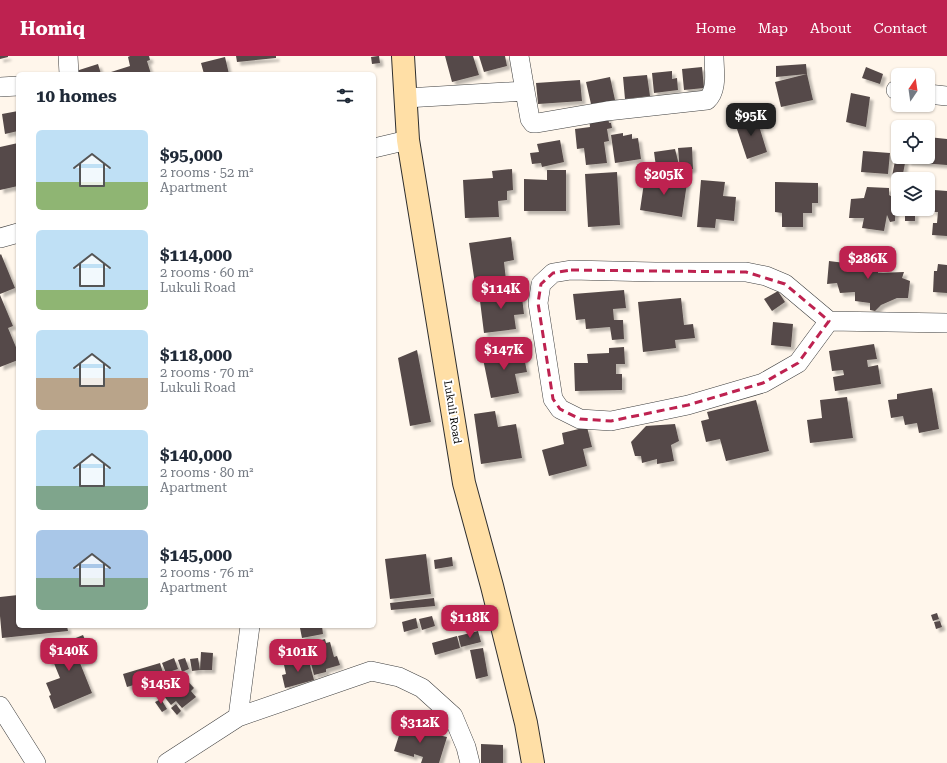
<!DOCTYPE html>
<meta charset="utf-8">
<style>
:root{--surface:#fff;--page:#f2f2f3;--text:#1f2937;--muted:#747a83;--accent:#be2250}
body{margin:0;font-family:"Roboto Serif",serif;background:var(--page);color:var(--text);height:100vh;display:flex;flex-direction:column;font-size:15px;white-space:nowrap}
*{box-sizing:border-box;margin:0}
p{font-size:13px;color:var(--muted)}
.icon{flex:none;width:22px;height:22px;fill:none;stroke:currentColor;stroke-width:2;stroke-linecap:round;stroke-linejoin:round}
.map{position:relative;flex:1;overflow:hidden}
.details{position:absolute;left:16px;top:16px;width:360px;height:556px;display:flex;flex-direction:column;background:var(--surface);border-radius:6px;box-shadow:0 1px 3px #0004}
.details>*{flex:none}
.needle{width:26px;rotate:13deg}
.buttons{position:absolute;left:891px;top:12px;display:grid;gap:8px}
.buttons a{display:grid;place-items:center;width:44px;height:44px;border-radius:6px;background:var(--surface);box-shadow:0 1px 3px #0004;font-size:20px}
.price{position:absolute;translate:-50% -34px;padding:0 9px;border-radius:8px;background:var(--accent);color:#fff;font-size:13px;line-height:26px;filter:drop-shadow(0 1px 2px #0008)}
.price::after{content:'';position:absolute;left:50%;top:24px;width:12px;height:9px;margin-left:-6px;background:inherit;clip-path:polygon(0 0,100% 0,50% 100%)}
.price.current{background:#222;color:#fff}
ul{padding:0;list-style:none}
li{display:flex;align-items:center;gap:12px;height:100px;padding:0 20px}
li span{display:grid;place-items:center;flex:none;width:112px;height:80px;border-radius:6px;color:#555}
li>.icon{margin-inline-start:auto}
span .icon{width:48px;height:48px;fill:#fffc;stroke-width:1}
li b{font-size:17px}
h2{display:flex;justify-content:space-between;align-items:center;height:48px;padding:0 20px;font-size:17px}
header{display:flex;align-items:center;gap:24px;box-sizing:border-box;height:56px;padding:0 20px;background:var(--accent);color:#fff}
header strong{font-size:19px}
nav{display:flex;gap:22px;margin-inline-start:auto;font-size:14px}
.map>svg:first-child{display:block}
</style>
<header>
<strong>Homiq</strong>
<nav><a>Home</a><a>Map</a><a>About</a><a>Contact</a></nav>
</header>
<div class="map">
<svg width="947" height="707" viewBox="0 0 947 707">
<defs>
<filter id="shadow"><feDropShadow dx="3.5" dy="3.5" stdDeviation="1" flood-color="#0004"/></filter>
</defs>
<rect width="100%" height="100%" fill="#fff6eb"/>
<path fill="#554a48" filter="url(#shadow)" d="M0 0H8V1L0 3Z
M130 0H149L150 4 147 5 151 18H111V16L130 10 128 1Z
M236 0H276V2L237 6Z
M378 0H379L380 7 372 8 371 1Z
M445 0H473L479 19 452 26Z
M479 0H505L507 10 484 16Z
M225 1 229 18H204L201 7Z
M98 8 101 18H77L76 15Z
M806 8 807 18 776 21V10Z
M702 11 704 32 684 34 682 13Z
M866 11 883 18 880 28 862 22Z
M672 15V23L677 22 678 34 654 37 652 17Z
M807 18 813 44 781 51 775 26Z
M647 19 650 40 625 43 623 21Z
M610 21 615 44 591 48 586 26Z
M580 24 582 45 538 48 536 27Z
M851 37 870 41 866 71 846 66Z
M18 55V75L5 78 2 58Z
M608 60 609 67H611L612 72 607 73 609 85 604 86 607 107 586 109 584 92 577 93 575 73 590 71 589 62Z
M756 60 767 96 747 103 735 67Z
M623 77V80L632 78V83L638 82 641 103 615 107 611 79Z
M928 81 947 83V109L907 106V101H928Z
M560 84 564 106 542 111 541 107 532 108 530 97 539 96 537 88Z
M18 87V130L0 134V91Z
M692 91 693 113 680 116 678 92Z
M675 93 679 109 656 111 654 96Z
M863 95 890 97 888 118 861 116Z
M896 100 906 102 902 123 892 120Z
M512 113 513 134 507 135V144L498 145 499 161 465 162 463 124 493 122 492 115Z
M547 114H566V155H524V123L547 124Z
M617 116 620 169 588 171 585 118Z
M645 120 687 127 682 161 640 154Z
M701 124 725 126 723 140 736 141 734 165 716 163 715 172 697 171Z
M775 126 818 127V147H812V157H803V171H782V157L775 156Z
M867 131 889 132V139L896 143 895 165 890 166 887 159 884 175 862 172 864 162H849L851 143 864 142Z
M934 134 947 135V180L932 179 933 167H937L938 156H932Z
M905 157H915V165H905Z
M511 181 514 204 504 206 506 224 475 228 469 187Z
M869 194 880 195 878 217 904 216 902 222 910 225 908 242H897L881 249 875 255 870 254V247L855 245V236L840 237 837 227 827 228 829 205 853 208 852 197 867 198Z
M1 198 15 232 0 238V199Z
M938 208 947 209V237L933 236 934 215H937Z
M521 233 524 258 514 259 516 273 484 277 479 237Z
M624 234 626 252 613 253 614 264H623L624 283 612 284 610 271 586 273 585 263 576 264 573 238Z
M778 235 785 246 772 255 764 243Z
M0 239 13 270 8 272 18 296V304L0 311Z
M681 242 684 269 693 268 695 282 675 284 676 292 643 296 638 246Z
M773 266 793 268 791 291 771 289Z
M874 288 877 303 867 304 868 311 878 309 881 328 835 335 833 321 844 319 843 314 832 315 829 295Z
M522 291 527 316 515 318 519 337 491 342 482 298Z
M624 291 625 308H616V318H622V334L575 335 574 307H588L587 298 609 297V292Z
M417 294 431 366 410 370 398 302Z
M932 332 939 373 919 377 917 367 905 369 903 360 891 362 888 344 897 343V338Z
M847 341 853 382 810 387 807 364 822 362 820 344Z
M756 344 769 395 726 405 720 383 706 386 701 365 709 363 707 356Z
M495 355 498 371 516 368 522 402 481 408 474 358Z
M675 368 679 385 671 389 674 405 657 408V403L642 407 641 400H635L631 386 646 370Z
M587 371 592 391 583 393 587 410 549 420 542 394 564 388 562 377Z
M426 498 431 538 390 543 385 503Z
M452 501 453 510 435 513 434 504Z
M18 539V570H67L68 575 2 582 0 560V541Z
M434 542 435 550 391 554 390 547Z
M937 557 939 563 933 565 931 559Z
M432 560 435 570 422 574 419 563Z
M416 562 418 572 404 576 402 566Z
M940 565 942 571 936 573 934 566Z
M310 570H322L323 578 302 582 300 572Z
M478 575 481 586 461 591 458 580Z
M83 579 93 602 80 607 92 637 54 653 49 640 51 639 46 627 60 622 53 605 49 607 44 595Z
M457 580 460 592 435 599 432 587Z
M325 583 326 587 330 586 334 601 337 600 340 609 326 613V616L314 619 306 588Z
M483 592 488 620 476 623 470 594Z
M201 596 213 597 212 614H200Z
M174 602 178 613 166 617 162 607Z
M185 602 189 613 182 616 178 604Z
M198 602 200 614 192 615 190 603Z
M308 602 314 624 285 632 282 619 286 618 284 609Z
M160 607 164 620 127 631 123 618Z
M184 621 194 632 191 635 196 641 182 652 176 645 171 649 163 639Z
M161 643 167 653 162 656 155 646Z
M176 648 181 655 177 659 171 652Z
M403 667 418 671 417 674 447 681 439 707H421L423 701 414 698V701L394 695Z
M481 688 503 689V707H481Z"/>
<g fill="none" stroke-linecap="round" stroke-linejoin="round">
<g stroke="#3f3f3f" stroke-width="20">
<path id="street" d="M68 0 69 18
M519 0 525 35
M0 31 18 30
M896 34H898
M928 38 947 40
M406 42 525 35 530 63 533 67H537L607 55 707 44C718 34 714 15 714 0
M374 92 408 84
M0 182 18 177
M829 265 798 307 763 327 688 349 611 365 580 363 560 353 553 343 538 247 541 228 553 217 571 214 655 216H746L766 220 785 228 829 265 947 267
M0 650 36 707
M238 661 250 570
M167 707 238 661 371 615 399 621 422 632 453 660 466 691 470 707"/>
</g>
<g stroke="#2e2e2e" stroke-width="24">
<path id="secondary" d="M403 0 408 84 464 427 492 530 526 667 533 707"/>
</g>
<use href="#street" stroke="#fff" stroke-width="19"/>
<use href="#secondary" stroke="#ffdfa6" stroke-width="22"/>
</g>
<path fill="none" stroke="#be2250" stroke-width="3" stroke-dasharray="8 5" stroke-linejoin="round" d="M571 214 746 216 785 228 829 265 798 307 763 327 688 349 611 365 580 363 560 353 553 343 538 247 541 228 553 217Z"/>
<g text-anchor="middle" stroke-width="4" stroke-linejoin="round" paint-order="stroke">
<g font-size="11" fill="#0c0c0c" stroke="#fff">
<text transform="translate(453 356) rotate(81)" y="4">Lukuli Road</text>
</g>
</g>
</svg>
<div class="buttons">
<a><svg class="needle" viewBox="-14 -14 28 28"><path d="M0-13l5 13h-10z" fill="#e53935"/><path d="M0 13l5-13h-10z" fill="#747a83"/></svg></a>
<a><svg class="icon" aria-label="locate" viewBox="0 0 24 24"><circle cx="12" cy="12" r="6"/><path d="M12 2v4M12 18v4M2 12h4M18 12h4"/></svg></a>
<a><svg class="icon" aria-label="layers" viewBox="0 0 24 24"><path d="M12 4l9 5-9 5-9-5zM3 14l9 5 9-5"/></svg></a>
</div>
<b class="price current" style="left:751px;top:81px">$95K</b>
<b class="price" style="left:664px;top:140px">$205K</b>
<b class="price" style="left:868px;top:224px">$286K</b>
<b class="price" style="left:501px;top:254px">$114K</b>
<b class="price" style="left:504px;top:315px">$147K</b>
<b class="price" style="left:470px;top:583px">$118K</b>
<b class="price" style="left:69px;top:616px">$140K</b>
<b class="price" style="left:298px;top:617px">$101K</b>
<b class="price" style="left:161px;top:649px">$145K</b>
<b class="price" style="left:420px;top:688px">$312K</b>
<section class="details">
<h2>10 homes<svg class="icon" aria-label="filters" viewBox="0 0 24 24"><path d="M4 7h16M4 17h16"/><circle cx="9" cy="7" r="2"/><circle cx="15" cy="17" r="2"/></svg></h2>
<ul>
<li><span style="background:linear-gradient(#bfe0f5 65%,#8fb573 0)"><svg class="icon" aria-label="home" viewBox="0 0 24 24"><path d="M3 11l9-7 9 7M6 9v11h12V9"/></svg></span><div><b>$95,000</b><p>2 rooms · 52 m²</p><p>Apartment</p></div></li>
<li><span style="background:linear-gradient(#bfe0f5 75%,#8fb573 0)"><svg class="icon" aria-label="home" viewBox="0 0 24 24"><path d="M3 11l9-7 9 7M6 9v11h12V9"/></svg></span><div><b>$114,000</b><p>2 rooms · 60 m²</p><p>Lukuli Road</p></div></li>
<li><span style="background:linear-gradient(#bfe0f5 60%,#b9a48a 0)"><svg class="icon" aria-label="home" viewBox="0 0 24 24"><path d="M3 11l9-7 9 7M6 9v11h12V9"/></svg></span><div><b>$118,000</b><p>2 rooms · 70 m²</p><p>Lukuli Road</p></div></li>
<li><span style="background:linear-gradient(#bfe0f5 70%,#7fa58c 0)"><svg class="icon" aria-label="home" viewBox="0 0 24 24"><path d="M3 11l9-7 9 7M6 9v11h12V9"/></svg></span><div><b>$140,000</b><p>2 rooms · 80 m²</p><p>Apartment</p></div></li>
<li><span style="background:linear-gradient(#a9c7e8 60%,#7fa58c 0)"><svg class="icon" aria-label="home" viewBox="0 0 24 24"><path d="M3 11l9-7 9 7M6 9v11h12V9"/></svg></span><div><b>$145,000</b><p>2 rooms · 76 m²</p><p>Apartment</p></div></li>
</ul>
</section>
</div>
